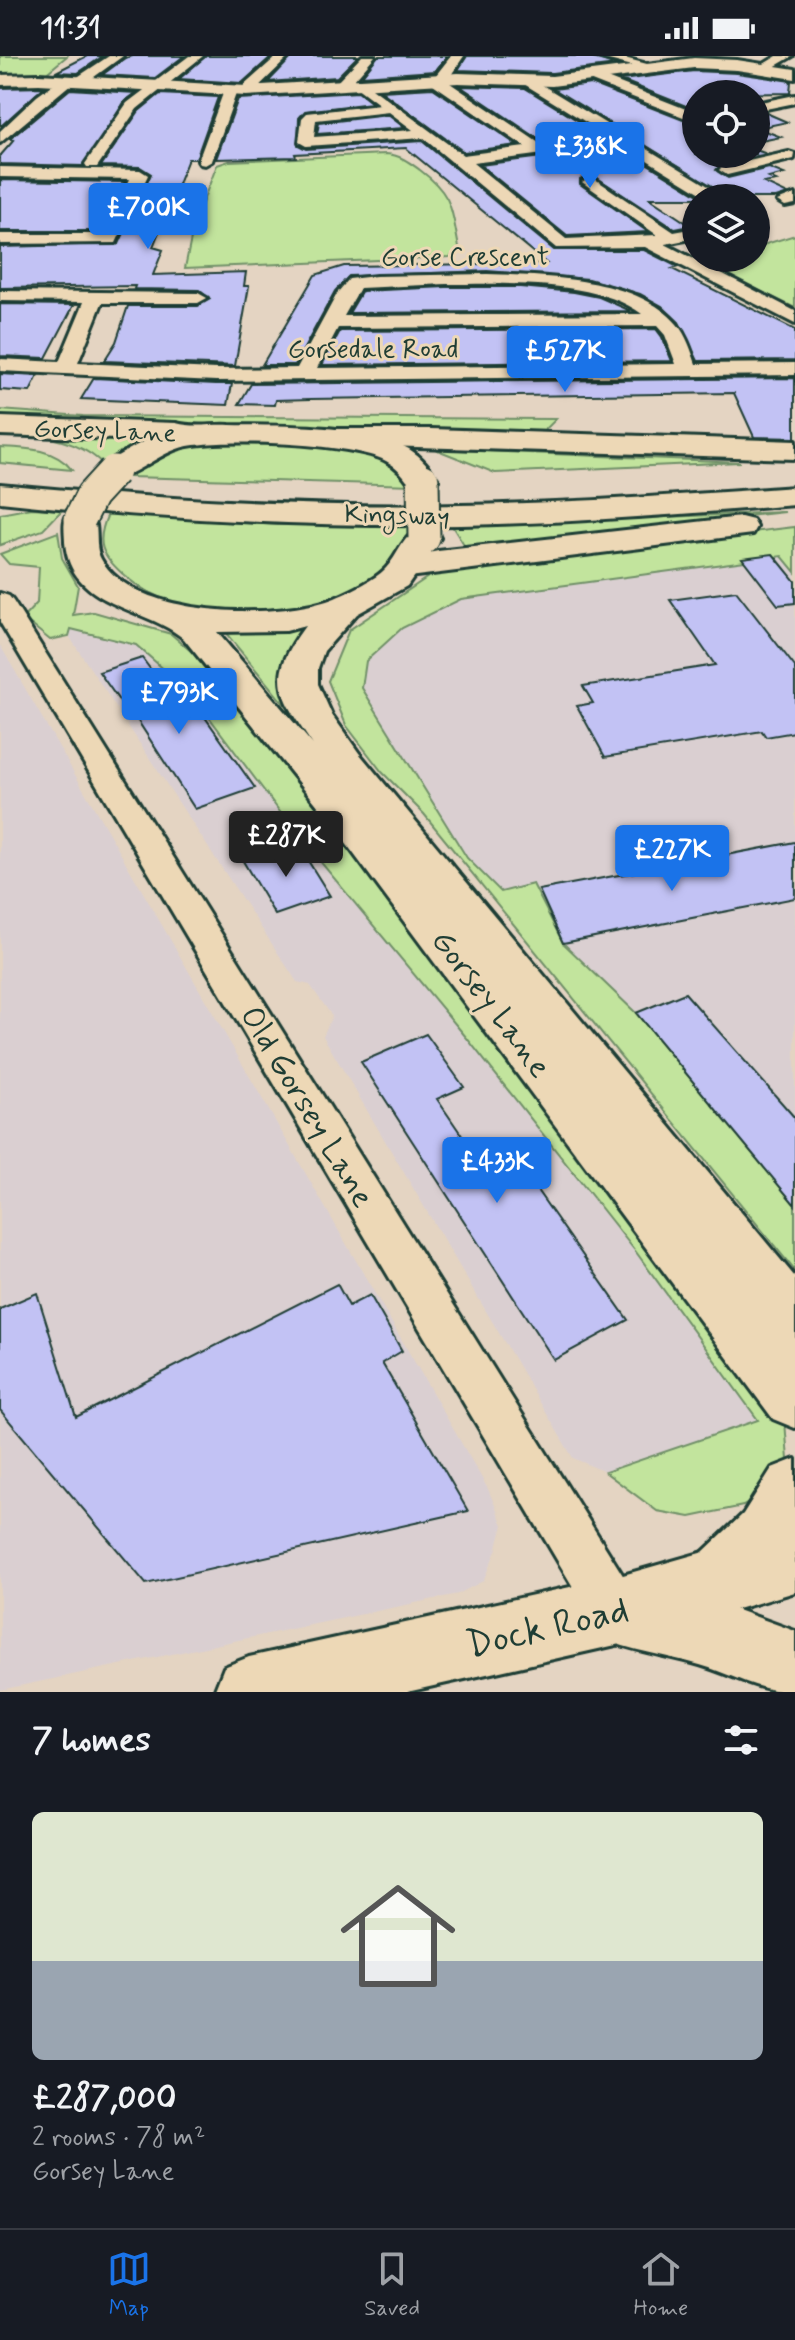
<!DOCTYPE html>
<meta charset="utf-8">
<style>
:root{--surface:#171b24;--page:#242831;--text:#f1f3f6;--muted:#9ea1a6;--line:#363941;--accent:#1a73e8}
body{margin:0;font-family:Mynerve,sans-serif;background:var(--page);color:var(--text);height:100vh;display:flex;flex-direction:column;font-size:30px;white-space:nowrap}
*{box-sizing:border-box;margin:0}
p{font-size:26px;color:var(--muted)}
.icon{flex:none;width:44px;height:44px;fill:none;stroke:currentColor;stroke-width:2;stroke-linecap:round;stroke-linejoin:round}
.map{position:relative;height:1636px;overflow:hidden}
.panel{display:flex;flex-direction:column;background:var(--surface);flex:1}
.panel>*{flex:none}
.fabs{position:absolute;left:682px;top:24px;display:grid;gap:16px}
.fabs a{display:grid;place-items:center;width:88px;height:88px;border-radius:50%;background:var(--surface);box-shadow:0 2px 6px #0004;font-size:40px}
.price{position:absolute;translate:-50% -68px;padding:0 18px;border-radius:8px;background:var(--accent);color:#fff;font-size:26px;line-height:52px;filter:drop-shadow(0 2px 4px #0008)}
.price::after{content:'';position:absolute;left:50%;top:48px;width:24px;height:18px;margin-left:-12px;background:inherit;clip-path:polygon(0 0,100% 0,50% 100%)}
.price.active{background:#222;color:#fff}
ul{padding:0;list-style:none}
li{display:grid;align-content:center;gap:16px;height:424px;padding:0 32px}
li+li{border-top:2px solid var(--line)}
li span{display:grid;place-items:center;height:248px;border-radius:12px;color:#555}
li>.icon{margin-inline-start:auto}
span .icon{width:144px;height:144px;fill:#fffc;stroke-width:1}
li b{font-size:34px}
h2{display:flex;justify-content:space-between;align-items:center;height:96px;padding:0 32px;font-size:34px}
.status{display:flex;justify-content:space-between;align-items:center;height:56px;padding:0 40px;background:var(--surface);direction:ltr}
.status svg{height:22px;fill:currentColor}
.tab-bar{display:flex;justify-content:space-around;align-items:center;height:112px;border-top:2px solid var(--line);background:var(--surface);font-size:22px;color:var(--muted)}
.tab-bar a{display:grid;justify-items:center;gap:4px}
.tab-bar .active{color:var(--accent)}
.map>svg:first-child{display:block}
</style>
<div class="status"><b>11:31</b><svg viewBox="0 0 49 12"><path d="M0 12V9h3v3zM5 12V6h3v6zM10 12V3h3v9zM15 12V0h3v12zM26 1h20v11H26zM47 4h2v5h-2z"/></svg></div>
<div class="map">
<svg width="795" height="1636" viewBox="0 0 795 1636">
<rect width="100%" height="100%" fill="#e4d4c2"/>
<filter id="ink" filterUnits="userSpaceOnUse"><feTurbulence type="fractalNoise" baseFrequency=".0125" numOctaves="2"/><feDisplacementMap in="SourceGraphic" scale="16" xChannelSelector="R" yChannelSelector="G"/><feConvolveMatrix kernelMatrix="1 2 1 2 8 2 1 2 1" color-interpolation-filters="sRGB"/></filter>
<g filter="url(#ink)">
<path fill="#dacfd1" d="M795 471V1215L424 758 382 716 346 669 328 625 349 574 440 513Z
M70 573 136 589 191 637 289 768 466 981 636 1196 759 1364 605 1416 573 1402 323 980 332 960 310 929 297 926 69 580Z
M0 589 488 1433 503 1469 496 1495 483 1525 458 1538 0 1634Z"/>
<path fill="#c2e49d" stroke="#709068" stroke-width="2" d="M0 0H67L43 20 0 21Z
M386 98C400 99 409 106 420 114 456 141 451 156 460 196L450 201 185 212 194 168 217 109 229 105Z
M795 179V252L702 207 718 202H756V191Z
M0 354 83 360 556 363 543 376 312 373 0 361Z
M41 380H169L104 409C86 391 66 385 41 380Z
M214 383 341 387 398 404 414 429 130 421C151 394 181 390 214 383Z
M0 391C25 392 55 392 72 414L0 407Z
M435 393 740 406 495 417Z
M32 452 62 454 43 474 0 489V458Z
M785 456 465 491 452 470Z
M108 458 278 469H416C409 490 400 509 380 523 374 528 365 530 358 533 292 561 182 570 125 520 101 499 95 487 108 458Z
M795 471V516L782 500 461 543 402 572 366 605 362 632 467 802 501 836 533 828 563 887 636 957 795 1149V1215L424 758 382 716 346 669 328 625 349 574 440 513Z
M58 476 62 502 78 530 73 559 94 556 171 578 207 609 485 961 785 1365 788 1404 775 1432 743 1450 690 1461 657 1455 605 1416 758 1364 636 1196 466 981 289 768 191 637 136 589 71 573 69 580 50 584 23 562 37 547 39 511 9 508 0 498Z
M316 567 293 650 288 653 225 576Z"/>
<path fill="#c2c2f4" stroke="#1f3d34" stroke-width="2" d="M87 0H103L78 17 56 16Z
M133 0H184L155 22 102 19 125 2Z
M206 0H272L242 27 179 23Z
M293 0H358L337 21 268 26Z
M378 0H447L435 15 362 20Z
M467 0H590L616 9 552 17 458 14Z
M694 15 737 17 791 25 790 37 696 38V54L621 24Z
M591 28 696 69V98H756V94L767 98 721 108 716 114 728 122 769 112 784 118 769 122 776 125 764 127 788 138 776 142H731L554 33Z
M460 30 525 32 601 79 543 86Z
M44 31 2 69H0V32Z
M433 32 517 89 464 96 381 35Z
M70 33 136 37 125 45 83 110 0 108V100L14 84 10 83Z
M358 36 372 47 305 55 299 62 298 89 306 93 422 85 554 194H644L678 211 672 213 795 274V304L698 305 679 266 662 250 640 238 589 223 487 215 349 220 335 235 295 309H262L315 219 344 210 546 207 406 92 295 98 296 101 216 103 238 43Z
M160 38 218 41 196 103H188L153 191 163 194 153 219 246 216 244 230H249L235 310 104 305 116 286 128 250H198L210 243 199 234 134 233 135 230 0 232V191L119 188 151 118 140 111 101 110 139 55Z
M764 56 787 66 758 72 781 81 756 86V58Z
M388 59 405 72 317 78 319 67Z
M620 91 703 142H649L691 170 675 173 591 118 580 123V128L648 176 567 180 480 109Z
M0 124 125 126 102 175H0Z
M446 231H520L574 236 599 241 631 255 349 257 362 235Z
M0 248 74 249 46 302 0 300Z
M656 273 662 281 672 305 322 309 340 275Z
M0 318 38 320 30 336 0 334Z
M94 322 216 328H232L228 349 81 343Z
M795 322V382L754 381 734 337 311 343 276 344 275 349 239 348 251 328Z
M773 498 795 525V547L778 549 742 502Z
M736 535 795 611V676L766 681 762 675 605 701 577 650 593 647 583 630 715 609 670 544Z
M142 602 182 655 197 650 255 732 195 753 134 659 130 660 99 616Z
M795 786V842L563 887 539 834Z
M297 787 330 840 275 859 243 805Z
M685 937 795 1062V1149L636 957Z
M426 978 464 1031 437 1043 478 1103 506 1090 628 1264 554 1304 361 1006Z
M337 1228 349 1250 370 1239 402 1295 382 1307 468 1455 146 1528 0 1354V1253L37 1237 76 1361Z"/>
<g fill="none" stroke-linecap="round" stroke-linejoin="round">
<g stroke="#1f3d34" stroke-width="6">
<path id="street" d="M109 0H123L83 29 72 27 0 87V75L37 40 62 22 73 24Z
M189 0H203L137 53 97 111H87L85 108 127 47Z
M277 0H290L251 38H241V32Z
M362 0H375L346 33H336V27Z
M451 0H464L447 25 542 89 610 81 524 28 523 25 529 21 728 142H709L621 88 473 107 566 183 657 179 582 126 590 121 595 123 674 176 696 172V182L665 188 795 255V268L645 191 556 192 423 82 306 90 299 86 302 62 307 57 380 49 356 31 354 28 361 24 463 99 525 91 430 26V20L436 19ZM389 56 413 74 314 81 316 64Z
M593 0H617L662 12 656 16Z
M777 0H793L767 15 757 12Z
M594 17 696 57V66L589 24 588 21Z
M225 32 237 35 212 105 205 109 200 108 198 105Z
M795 39V47L756 55V47Z
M789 96 795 98 794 103 727 119 719 114 722 111Z
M0 111 140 114 148 119 116 187 0 188V178H104L130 123 0 121Z
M795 138V148L785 150 777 145Z
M487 218C543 220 638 221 677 268 687 280 691 294 696 308L795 307V319L216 325 0 315V303L59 306 84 246 0 245V235L198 237 207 242 198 247H102L78 307 216 313 297 312 338 236 349 223 376 220ZM446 228C501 228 596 223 642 258L344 260 360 232ZM657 270 665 279 676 308 317 312 338 272Z
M0 537 9 540 13 545 634 1537 641 1555 634 1573 616 1580 598 1573 0 566Z"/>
</g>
<g stroke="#1f3d34" stroke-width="6">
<path id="secondary" d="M694 2 737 4 795 13V23L737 14 694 12 552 30 458 27 246 40 39 28 0 29V19L39 18 246 30 458 17 552 20Z"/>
</g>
<g stroke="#1f3d34" stroke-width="6">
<path id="primary" d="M0 361 176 367C194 372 211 368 230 369 282 370 364 367 409 393 422 401 430 412 438 424L434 431 423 433 412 431C404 420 398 411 386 405 355 387 215 381 180 392 155 399 127 428 103 422L99 415 103 408 146 384 0 379Z
M80 453 91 456C101 470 93 489 101 503 134 563 280 564 335 542 349 536 372 525 383 515 403 497 402 467 436 475L440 482 407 530 357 558 324 595 318 612V628L332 659 359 697 795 1221V1372L773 1363 319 751 184 583C146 550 70 552 65 486 65 475 62 465 69 456ZM305 570C266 623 279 638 313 689L217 576 286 575Z
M795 1403V1497L751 1544 732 1552 795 1575V1636C759 1636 734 1619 700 1609 666 1599 631 1595 598 1581L588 1557 598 1533 622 1523 702 1541 693 1520 703 1496 743 1458 772 1412Z"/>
</g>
<g stroke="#1f3d34" stroke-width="6">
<path id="highway" d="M333 373H432L795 385V403L323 388 318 382 323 376Z
M0 428C153 443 307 452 461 449 573 447 684 439 795 431V449C684 458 573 467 461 469 307 471 153 463 0 446Z
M741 461 753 464 757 471 753 478 408 521 396 518 391 511 396 504 438 495Z
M795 1470V1536L616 1589 407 1636H214L224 1611 249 1601 616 1521Z"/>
</g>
<use href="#street" fill="#edd8b6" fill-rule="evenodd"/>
<use href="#secondary" fill="#edd8b6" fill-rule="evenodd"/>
<use href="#primary" fill="#edd8b6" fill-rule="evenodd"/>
<use href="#highway" fill="#edd8b6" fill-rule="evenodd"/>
<g stroke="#1f3d34" stroke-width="35" stroke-linecap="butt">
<path id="primary-bridge" d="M423 424 424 482
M80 463 92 439 114 415"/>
</g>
<use href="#primary-bridge" stroke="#edd8b6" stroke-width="31"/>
</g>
</g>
<g text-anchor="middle" stroke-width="6" stroke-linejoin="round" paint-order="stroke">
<g font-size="26" fill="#1f3d34" stroke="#edd8b6">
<text x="465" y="209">Gorse Crescent</text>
<text x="373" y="301">Gorsedale Road</text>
<text transform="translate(105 374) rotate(2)" y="9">Gorsey Lane</text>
<text transform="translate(397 458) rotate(1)" y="9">Kingsway</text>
</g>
<g font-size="32" fill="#1f3d34" stroke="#edd8b6">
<text transform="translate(492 947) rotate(53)" y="11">Gorsey Lane</text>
<text transform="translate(308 1050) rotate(59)" y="11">Old Gorsey Lane</text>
</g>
<g font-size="38" fill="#1f3d34" stroke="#edd8b6">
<text transform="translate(547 1570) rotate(-13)" y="13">Dock Road</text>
</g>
</g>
</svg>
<div class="fabs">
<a><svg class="icon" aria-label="locate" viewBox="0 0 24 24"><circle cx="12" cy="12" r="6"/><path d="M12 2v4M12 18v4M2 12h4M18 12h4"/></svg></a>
<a><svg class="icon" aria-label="layers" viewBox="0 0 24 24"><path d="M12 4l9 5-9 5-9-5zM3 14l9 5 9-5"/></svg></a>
</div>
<b class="price" style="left:590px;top:134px">£338K</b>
<b class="price" style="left:148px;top:195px">£700K</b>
<b class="price" style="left:565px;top:338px">£527K</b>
<b class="price" style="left:179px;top:680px">£793K</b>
<b class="price active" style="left:286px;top:823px">£287K</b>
<b class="price" style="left:672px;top:837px">£227K</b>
<b class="price" style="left:497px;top:1149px">£433K</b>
</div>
<section class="panel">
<h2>7 homes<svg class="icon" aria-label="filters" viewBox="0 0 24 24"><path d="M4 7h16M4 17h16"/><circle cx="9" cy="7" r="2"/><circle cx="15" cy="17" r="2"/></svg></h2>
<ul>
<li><span style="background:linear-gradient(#dfe7d0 60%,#9aa5b1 0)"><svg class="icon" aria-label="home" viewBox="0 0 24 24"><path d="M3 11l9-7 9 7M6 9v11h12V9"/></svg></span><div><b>£287,000</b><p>2 rooms · 78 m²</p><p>Gorsey Lane</p></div></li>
</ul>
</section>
<nav class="tab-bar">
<a class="active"><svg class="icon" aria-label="map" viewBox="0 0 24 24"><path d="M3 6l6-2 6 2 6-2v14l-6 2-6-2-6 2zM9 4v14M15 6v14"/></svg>Map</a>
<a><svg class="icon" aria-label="saved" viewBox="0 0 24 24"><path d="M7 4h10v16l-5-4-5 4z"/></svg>Saved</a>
<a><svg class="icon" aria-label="home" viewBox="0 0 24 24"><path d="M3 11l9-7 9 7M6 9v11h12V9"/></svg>Home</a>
</nav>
